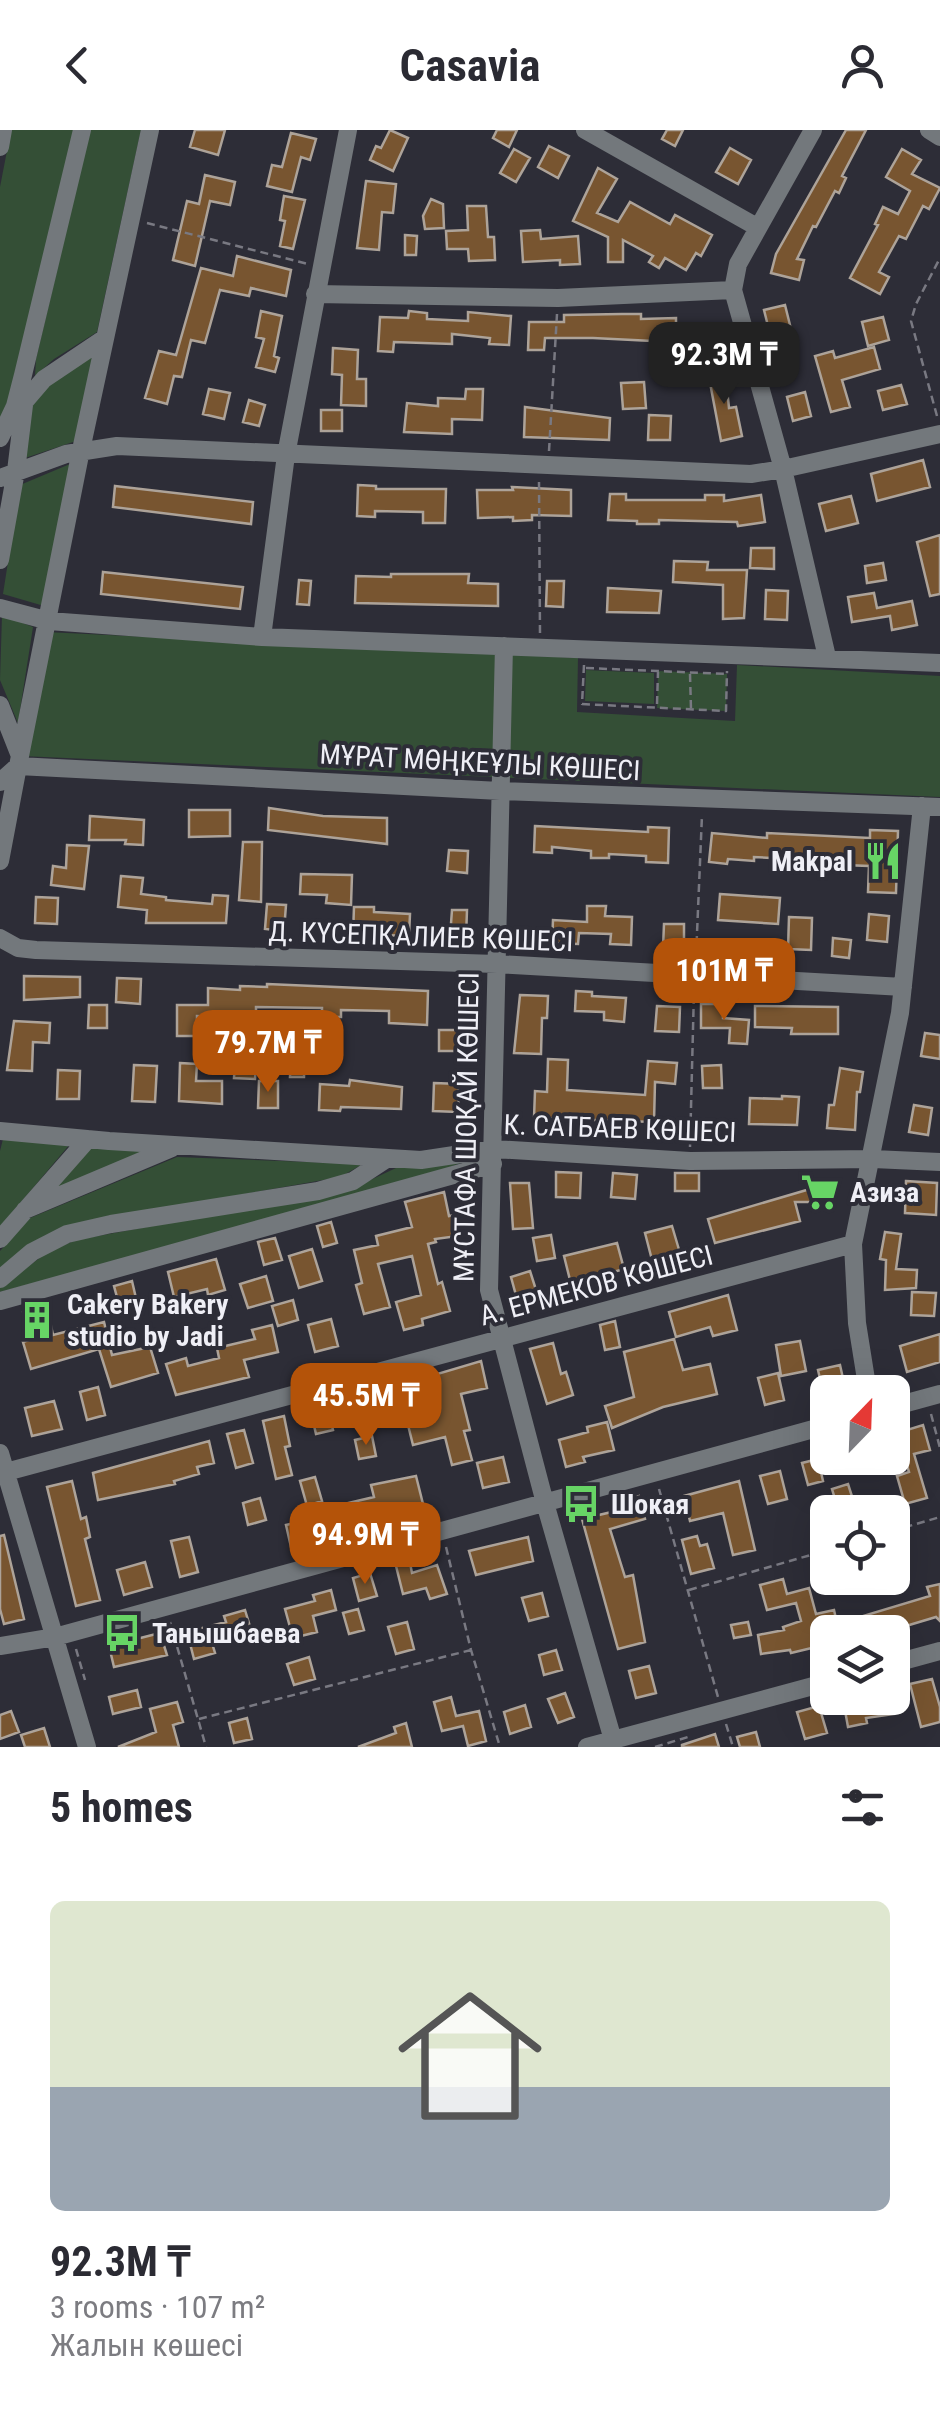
<!DOCTYPE html>
<meta charset="utf-8">
<style>
:root{--surface:#fff;--page:#f7f7f7;--text:#2b2b33;--muted:#7c7c81;--accent:#b45309}
body{margin:0;font-family:"Roboto Condensed",sans-serif;background:var(--page);color:var(--text);height:100vh;display:flex;flex-direction:column;font-size:38px;white-space:nowrap}
*{box-sizing:border-box;margin:0}
p{font-size:32px;color:var(--muted)}
.icon{flex:none;width:55px;height:55px;fill:none;stroke:currentColor;stroke-width:2;stroke-linecap:round;stroke-linejoin:round}
.map{position:relative;height:1617px;overflow:hidden}
.drawer{display:flex;flex-direction:column;background:var(--surface);flex:1}
.drawer>*{flex:none}
.needle{width:65px;rotate:23deg}
.fabs{position:absolute;left:810px;top:1245px;display:grid;gap:20px}
.fabs a{display:grid;place-items:center;width:100px;height:100px;border-radius:15px;background:var(--surface);box-shadow:0 10px 40px #0002;font-size:50px}
.price{position:absolute;translate:-50% -85px;padding:0 22px;border-radius:20px;background:var(--accent);color:#fff;font-size:32px;line-height:65px;filter:drop-shadow(0 2px 5px #0008)}
.price::after{content:'';position:absolute;left:50%;top:60px;width:30px;height:22px;margin-left:-15px;background:inherit;clip-path:polygon(0 0,100% 0,50% 100%)}
.price.on{background:#222;color:#fff}
ul{padding:0;list-style:none}
li{display:grid;align-content:center;gap:20px;height:530px;padding:0 50px}
li span{display:grid;place-items:center;height:310px;border-radius:15px;color:#555}
li>.icon{margin-inline-start:auto}
span .icon{width:180px;height:180px;fill:#fffc;stroke-width:1}
li b{font-size:42px}
h2{display:flex;justify-content:space-between;align-items:center;height:120px;padding:0 50px;font-size:42px}
header{display:flex;justify-content:space-between;align-items:center;height:130px;padding:0 50px;background:var(--surface);font-size:45px;font-weight:700}
.map>svg:first-child{display:block}
</style>
<header><svg class="icon" aria-label="back" viewBox="0 0 24 24"><path d="M15 5l-7 7 7 7"/></svg>Casavia<svg class="icon" aria-label="person" viewBox="0 0 24 24"><circle cx="12" cy="8" r="4"/><path d="M4 21q1-7 8-7t8 7"/></svg></header>
<div class="map">
<svg width="940" height="1617" viewBox="0 0 940 1617">
<rect width="100%" height="100%" fill="#2d2d37"/>
<path fill="#344f36" d="M11 0H74L11 266 0 293V57Z
M90 0H141L97 202 54 229 35 246 36 229Z
M95 222 76 311 25 328 32 273 52 249Z
M70 334 44 476 3 464 20 355Z
M2 485 33 497 18 593 0 550Z
M46 502 578 528 577 582 735 591 737 535 940 546V667L21 626Z
M586 540 654 543V574L585 571Z
M658 541 727 544 726 581 657 578Z
M3 1009 70 1014 0 1097V1021Z
M89 1018 146 1021 52 1060Z
M177 1027 363 1034 340 1047 70 1095 44 1106 0 1141V1121L30 1088Z
M472 1029 396 1056 0 1162V1157L48 1122 76 1110 349 1060 396 1038Z"/>
<path fill="#785530" stroke="#ada399" stroke-width="2.5" d="M195 0H225L218 25 190 17Z
M390 0 408 8 393 41 370 30 376 16 381 18Z
M497 0H517L509 17 493 8Z
M667 0H683L675 16 662 9Z
M846 0H866L842 46 846 48 839 63 835 61 816 97 813 96 797 129 804 130 799 150 771 143 776 124Z
M291 3 316 9 310 30 301 27 292 62 267 56 272 35 282 37Z
M549 16 569 26 558 48 538 37Z
M730 18 751 30 738 54 716 42Z
M514 19 530 28 516 52 500 43Z
M902 19 921 30 912 44 940 58 929 79 923 76 906 109 899 106 879 142 889 147 880 164 850 148 878 95 875 94 883 77 898 84 910 61 886 47Z
M598 38 617 49 597 83 618 92 630 72 670 94 675 85 712 105 701 126 696 123 686 140 665 128 659 138 649 132 653 126 623 110V132H608V107L573 91Z
M205 45 235 52 230 75 210 71 195 136 173 130 187 71 199 74Z
M366 51 396 54 393 83 382 82 379 120 357 118Z
M284 66 305 70 293 119 280 116 285 91 280 90Z
M431 69 443 74 444 98 425 99 423 86Z
M467 76H486L488 107H494L495 130 469 131 468 119H447L446 101 468 100Z
M540 100 541 109 578 106 580 134 560 135V130L523 132 521 101Z
M405 105 417 106 416 125H405Z
M237 126 291 140 286 166 251 158 249 166 220 160 205 213 191 210 182 247 174 246 167 274 145 268 159 221 176 225 201 138 233 146Z
M785 175 792 203 771 208 764 180Z
M261 181 282 186 274 226 279 228 275 242 256 237 264 209 256 207Z
M409 181 427 183V189L468 191V182L511 186 509 215 489 214 490 208 452 204V214L394 212 393 222 378 221 380 187 408 188Z
M622 184H641V189L676 188V202L709 197 713 223 694 226 692 213 593 208H545L544 220H528L529 192H564V185Z
M883 187 889 210 868 216 862 192Z
M874 217 880 239 842 250 850 277 831 282 815 226 833 221 835 228Z
M333 218 358 220 357 249H366V276L341 275 342 245 332 244Z
M725 240 729 278 736 277 742 306 721 311 708 242Z
M644 252 646 278 623 279 621 253Z
M901 255 907 274 883 280 878 261Z
M209 259 230 263 224 289 203 284Z
M466 259H483L482 290 452 289V304L404 302 407 273 438 276V268L465 269Z
M805 262 811 286 793 291 787 267Z
M249 270 265 275 259 296 243 292Z
M525 277 610 288 609 310 524 307Z
M321 280H342V301H321Z
M649 285 671 286 670 310H648Z
M923 330 930 357 877 371 871 344Z
M358 355 376 356V359H446L445 393H423V382L375 381V387L357 386Z
M115 356 253 372 251 394 113 377Z
M512 357 571 360V386L532 385V390L513 391V387L478 388 477 360H513Z
M610 364H626V370H705V365H724V371L761 365 765 392 738 396 737 392 659 390V394H637V391L608 390Z
M851 366 858 393 826 401 819 374Z
M940 405V464L930 466 917 412Z
M751 418H774V439L750 438Z
M674 431 708 432 707 440H747L744 488 723 489V455L673 452Z
M883 433 886 450 867 453 865 436Z
M103 442 243 457 240 479 101 464Z
M391 444H469L468 453 498 454V476L355 473 356 446 391 447Z
M299 450 311 451 309 475 297 474Z
M547 451H564L563 477 546 476Z
M608 458 661 461 659 483 607 482Z
M766 460 788 461 787 490 765 489Z
M874 463 877 478 912 471 917 495 892 500 890 486 852 492 848 467Z
M269 678 323 686 387 688V714L268 700Z
M189 680H230V706L189 707Z
M90 686 144 690 143 715 125 714 126 710H89Z
M535 696 648 702V697L669 698 668 733 646 732V726L609 724V728H591V721L552 717V723L534 722Z
M870 700 898 701 896 763 868 762 869 736 844 735V732L754 727V731L728 729 727 734 709 732 712 703 767 708V703L870 708Z
M243 712H262L261 772 239 770Z
M67 715 89 716 84 759 51 755 53 736 66 738Z
M449 720 468 721 467 743 447 741Z
M301 744 352 745 351 775 326 773 327 765 300 764Z
M121 746 143 748 141 764 166 767V770L212 774 213 765 228 766 226 793H146L147 780 118 777Z
M720 764 780 768 778 794 718 790Z
M36 767 58 768 57 794 35 793Z
M267 774 286 775 284 801 265 799Z
M587 776H606L605 786 632 787 631 815 610 814 611 804 579 803 578 814 552 813 553 790 587 792Z
M354 777H374V782L410 784 409 806 353 804Z
M452 780H467L466 808 450 807Z
M869 784 889 786 887 812 867 810Z
M789 787 812 788 811 820 788 819Z
M664 794H684V819L663 818Z
M833 808 851 810 849 828 832 826Z
M24 846 80 847V867L24 870Z
M117 848 141 849 140 874 116 872Z
M267 854 428 861 427 895 389 893V881L341 880V887H322V878L256 877V888L197 886V906H177V875H208V858L240 860V856L267 857Z
M576 861 592 862V866L626 868 624 892 604 890V882L575 881Z
M520 865 548 866 547 888H542L541 924 514 923Z
M701 874H723V888L749 890 747 914 729 913 730 898H701Z
M89 875H107V898H88Z
M657 876 680 877 679 902 655 901Z
M755 876 838 877V904H791L792 898 755 897Z
M14 891 50 893 49 913 33 912 32 941 7 940Z
M439 900H461V921H439Z
M925 903 940 905V929L921 926Z
M236 918 257 919 255 949 234 948Z
M291 922H305L304 947H290Z
M548 929 568 930 567 960 645 965 648 931 677 933 675 954 655 952 654 992 534 988 535 961 547 962Z
M180 933 197 934 196 951H222V974L179 971Z
M134 935 157 936 155 972 132 971Z
M721 935 722 958H703L702 936Z
M840 938 863 942 860 962H857L855 1000 827 998 829 975H834Z
M58 940 80 941 79 969H57Z
M350 950 402 957 401 979 341 977 340 981 319 980 320 954 349 956Z
M259 951H278V978H258Z
M434 953 459 954 458 982 433 981Z
M782 966 799 967 797 995 749 994 750 968 782 969Z
M914 975 932 978 928 1005 909 1002Z
M556 1042 581 1043 580 1068 556 1067Z
M613 1043 637 1045 635 1069 611 1067Z
M675 1043H699V1061H675Z
M829 1051V1072H795L800 1091 715 1113 708 1089 810 1059V1052Z
M906 1051 937 1053 936 1085 905 1083Z
M510 1053H529L533 1098 513 1099Z
M444 1062 449 1086 456 1085 458 1106 435 1109 436 1112 428 1114 438 1154 442 1152 450 1181 422 1189 423 1195 404 1200 396 1172 421 1165 412 1126 378 1134 390 1177 364 1184 356 1155 362 1153 354 1120 378 1115 376 1106 412 1097 405 1072Z
M331 1092 337 1113 323 1117 317 1096Z
M672 1096 680 1123 652 1130 645 1103Z
M885 1102 901 1104 896 1139 917 1140 916 1158 885 1160 886 1130 880 1129Z
M551 1105 555 1128 537 1131 533 1108Z
M275 1108 282 1130 264 1135 258 1112Z
M617 1113 624 1139 571 1154 564 1126Z
M312 1119 322 1151 299 1158 289 1126Z
M216 1129 225 1160 208 1165 207 1159 174 1167 168 1142Z
M530 1141 537 1163 517 1169 511 1147Z
M266 1146 273 1171 248 1178 240 1154Z
M132 1151 138 1177 121 1182 114 1156Z
M912 1162 936 1163 934 1186 911 1185Z
M728 1165 737 1200 713 1206 710 1197 676 1207 669 1182Z
M293 1170 298 1190 278 1196 272 1176Z
M47 1177 53 1205 104 1192 112 1225 150 1217 158 1243 111 1257 99 1219 31 1239 23 1212 29 1210 23 1182Z
M331 1189 338 1216 315 1222 308 1195Z
M615 1191 620 1217 605 1220 600 1195Z
M272 1195 278 1222 244 1230 249 1247 176 1265 166 1234 186 1228 188 1236 219 1228 217 1218 255 1209 252 1200Z
M940 1204V1232L907 1242 900 1216Z
M674 1209 683 1240 710 1234 717 1264 663 1277 612 1298 605 1276 634 1267 624 1222Z
M800 1211 806 1241 781 1246 776 1215Z
M553 1213 561 1244 566 1242 573 1265 547 1274 530 1219Z
M481 1231 487 1258 461 1264 470 1300 464 1301 472 1330 452 1335 445 1307 413 1315 405 1283 434 1275 427 1247Z
M840 1235 846 1262H823L818 1240Z
M778 1243 784 1270 765 1275 758 1248Z
M98 1257 105 1285 87 1290 80 1262Z
M387 1263 393 1283 375 1288 369 1269Z
M54 1271 62 1299 32 1306 25 1278Z
M327 1275 333 1300 316 1304 310 1279Z
M284 1286 290 1316 285 1317 292 1345 276 1349 263 1291Z
M607 1292 614 1320 583 1327 585 1332 566 1337 559 1310 588 1302 587 1297Z
M923 1295 930 1320 914 1324 927 1368 905 1374 897 1346 909 1342 897 1303Z
M244 1300 253 1333 236 1338 227 1304Z
M372 1306 376 1326 359 1329 355 1310Z
M209 1311 214 1333 197 1337 199 1344 174 1351 175 1354 98 1370 93 1343Z
M503 1327 509 1352 483 1358 477 1333Z
M859 1328H892L893 1331 862 1339Z
M818 1329 823 1351 808 1355 802 1333Z
M780 1341 787 1369 768 1374 760 1346Z
M416 1346 424 1378 403 1384 401 1376 366 1384 367 1392 345 1397 340 1375 374 1367 371 1355Z
M315 1347 322 1371 307 1376 300 1351Z
M72 1351 81 1389 86 1387 90 1407 85 1409 100 1470 76 1476 47 1357Z
M739 1351 755 1420 733 1425 723 1383 690 1391 684 1366Z
M848 1354 857 1382H839L832 1359Z
M639 1366 645 1389 610 1399 625 1447 633 1445 645 1512 618 1519 582 1389 620 1380 618 1372Z
M260 1368 266 1390 248 1395 243 1373Z
M308 1390 313 1412 291 1417 286 1395Z
M4 1405 24 1489 4 1494 0 1479V1406Z
M697 1406 700 1416 707 1414 714 1438 691 1444 682 1410Z
M189 1407 198 1442 180 1447 171 1411Z
M528 1407 533 1431 476 1445 469 1421Z
M145 1432 152 1457 124 1465 117 1440Z
M410 1433 412 1443 437 1435 447 1464 430 1469 426 1458 403 1464 396 1436Z
M370 1443 377 1466 359 1471 353 1448Z
M783 1449 787 1464 809 1458 816 1484 834 1480 839 1502H828V1508L823 1509 824 1515 791 1523 790 1520 761 1524 758 1505 784 1500 783 1497 801 1491 796 1473 767 1480 760 1455Z
M940 1454V1491L936 1487 886 1502H868L863 1486 930 1466 927 1457Z
M331 1460 336 1480 313 1486 317 1502 293 1508 285 1479 315 1471 313 1465Z
M542 1463 548 1486 529 1491 522 1468Z
M358 1479 364 1500 349 1504 343 1483Z
M245 1480 252 1503 212 1513 215 1523 194 1529 187 1502 226 1492 224 1486Z
M407 1492 414 1519 396 1524 388 1497Z
M748 1492 751 1505 734 1508 731 1495Z
M160 1503 167 1525 114 1537 109 1516Z
M556 1520 562 1540 544 1545 539 1525Z
M309 1527 315 1549 294 1555 287 1534Z
M649 1536 656 1563 636 1568 629 1541Z
M932 1549 940 1577V1592L921 1597 910 1554Z
M137 1560 141 1577 113 1584 109 1567Z
M565 1563 574 1587 558 1593 548 1569Z
M451 1567 456 1586 479 1581 486 1611 468 1616 463 1596 442 1601 434 1572Z
M871 1568H892L894 1584 866 1588 867 1593 848 1597 844 1575Z
M177 1572 183 1592 173 1595 179 1617H118L156 1602 150 1579Z
M525 1575 531 1597 510 1604 504 1582Z
M819 1576 827 1603 805 1609 797 1582Z
M11 1581 19 1602 0 1609V1585Z
M247 1588 252 1609 234 1613 229 1593Z
M406 1593 412 1617H358L396 1603 394 1597Z
M44 1598 50 1617H25L21 1605Z
M756 1602 760 1617H740L737 1607Z
M715 1604 719 1617H682V1615Z"/>
<g fill="none" stroke-linecap="round" stroke-linejoin="round">
<path stroke="#797982" stroke-width="2.5" stroke-dasharray="8 5" stroke-linecap="butt" d="M147 93 308 134
M937 286 911 191 916 174 940 128
M549 321 557 184
M539 352 540 504
M584 535 582 574 726 581 727 541
M586 538 727 544
M690 544 691 579
M657 574 658 542
M696 827 702 685
M690 1017 694 860
M931 1284 940 1318
M659 1359 718 1567
M892 1401 940 1387
M446 1417 471 1520 500 1617
M689 1460 828 1420
M170 1492 206 1617
M76 1519 85 1550
M199 1589 471 1520
M726 1594 733 1617
M655 1617 688 1607"/>
<path stroke="#73787c" stroke-width="18" d="M585 0 757 97
M813 0 738 134 733 160 783 339 827 527
M929 0 940 7
M0 17 3 0
M315 164 558 168 733 160
M20 277 44 249 105 208
M0 308 15 276 23 245 82 0
M0 348 66 324 117 316 751 344 783 339 940 304
M0 430 16 341 25 267
M0 478 49 491 262 507 940 533
M262 507 286 325 348 0
M504 516 489 1160 545 1373 615 1617
M0 575 20 626
M0 652 18 636 81 320 150 0
M0 731 18 636 500 661 940 677
M0 808 18 818 36 820 497 834 903 857
M0 1001 109 1011 421 1030 494 1019 690 1031 873 1029 940 1032
M25 1080 172 1018
M0 1109 88 1009
M0 1149 32 1122 67 1104 111 1094 318 1061 353 1051 388 1028
M0 1171 493 1034
M868 1262 857 1193 853 1114 900 883 922 676
M892 1277 940 1264
M0 1323 87 1617
M6 1342 853 1114
M0 1516 55 1507 828 1295
M892 1534 940 1521
M587 1617 828 1552"/>
</g>
<defs>
<g id="restaurant-bare" transform="scale(3)"><path d="M-5-6h1v4h1v-4h1v4h1v-4h1v5L-1.5 .5V6h-2V.5L-5-1ZM5-6V6H3V1.5H1.5Q1.5-4 5-6Z" fill="#67d465" stroke="#2d2d37" stroke-width="2.5" paint-order="stroke"/></g>
<g id="supermarket-bare" transform="scale(3)"><path d="M-6-5.5h2.5l.6 2H6L4.5 2H-2.5L-4.4-4H-6ZM-1.5 3.2a1.3 1.3 0 1 0 .1 0ZM3 3.2a1.3 1.3 0 1 0 .1 0Z" fill="#67d465" stroke="#2d2d37" stroke-width="2.5" paint-order="stroke"/></g>
<g id="building-bare" transform="scale(3)"><path d="M-4-6H4V6H1V3H-1V6H-4ZM-2.5-4.3h1.7v1.8h-1.7ZM.8-4.3h1.7v1.8H.8ZM-2.5-1h1.7V.8h-1.7ZM.8-1h1.7V.8H.8Z" fill="#67d465" stroke="#2d2d37" stroke-width="2.5" paint-order="stroke"/></g>
<g id="bus-bare" transform="scale(3)"><path d="M-5-6H5V4H4V6H2V4H-2V6H-4V4H-5ZM-3.5-4V0h7V-4ZM-3.5 1.2v1.5H-2V1.2ZM2 1.2v1.5H3.5V1.2Z" fill="#67d465" stroke="#2d2d37" stroke-width="2.5" paint-order="stroke"/></g>
</defs>
<g fill-rule="evenodd">
<use href="#restaurant-bare" x="883" y="731"/>
<use href="#supermarket-bare" x="820" y="1062"/>
<use href="#building-bare" x="37" y="1190"/>
<use href="#bus-bare" x="581" y="1374"/>
<use href="#bus-bare" x="122" y="1503"/>
</g>
<g text-anchor="middle" stroke-width="8" stroke-linejoin="round" paint-order="stroke">
<g font-size="28" fill="#efeff6" stroke="#2d2d37">
<text transform="translate(480 632) rotate(3)" y="10">МҰРАТ МӨҢКЕҰЛЫ КӨШЕСІ</text>
<text transform="translate(421 806) rotate(2)" y="10">Д. КҮСЕПҚАЛИЕВ КӨШЕСІ</text>
<text transform="translate(466 997) rotate(-89)" y="10">МҰСТАФА ШОҚАЙ КӨШЕСІ</text>
<text transform="translate(620 998) rotate(2)" y="10">К. САТБАЕВ КӨШЕСІ</text>
<text transform="translate(596 1155) rotate(-15)" y="10">А. ЕРМЕКОВ КӨШЕСІ</text>
</g>
<g font-size="28" font-weight="bold" fill="#efeff6" stroke="#2d2d37" text-anchor="start">
<text x="853" y="741" text-anchor="end">Makpal</text>
<text x="850" y="1072">Азиза</text>
<text x="67" y="1184">Cakery Bakery<tspan x="67" dy="32">studio by Jadi</tspan></text>
<text x="611" y="1384">Шокая</text>
<text x="152" y="1513">Танышбаева</text>
</g>
</g>
</svg>
<div class="fabs">
<a><svg class="needle" viewBox="-14 -14 28 28"><path d="M0-13l5 13h-10z" fill="#e53935"/><path d="M0 13l5-13h-10z" fill="#7c7c81"/></svg></a>
<a><svg class="icon" aria-label="locate" viewBox="0 0 24 24"><circle cx="12" cy="12" r="6"/><path d="M12 2v4M12 18v4M2 12h4M18 12h4"/></svg></a>
<a><svg class="icon" aria-label="layers" viewBox="0 0 24 24"><path d="M12 4l9 5-9 5-9-5zM3 14l9 5 9-5"/></svg></a>
</div>
<b class="price on" style="left:724px;top:277px">92.3M ₸</b>
<b class="price" style="left:724px;top:893px">101M ₸</b>
<b class="price" style="left:268px;top:965px">79.7M ₸</b>
<b class="price" style="left:366px;top:1318px">45.5M ₸</b>
<b class="price" style="left:365px;top:1457px">94.9M ₸</b>
</div>
<section class="drawer">
<h2>5 homes<svg class="icon" aria-label="filters" viewBox="0 0 24 24"><path d="M4 7h16M4 17h16"/><circle cx="9" cy="7" r="2"/><circle cx="15" cy="17" r="2"/></svg></h2>
<ul>
<li><span style="background:linear-gradient(#dfe7d0 60%,#9aa5b1 0)"><svg class="icon" aria-label="home" viewBox="0 0 24 24"><path d="M3 11l9-7 9 7M6 9v11h12V9"/></svg></span><div><b>92.3M ₸</b><p>3 rooms · 107 m²</p><p>Жалын көшесі</p></div></li>
</ul>
</section>
